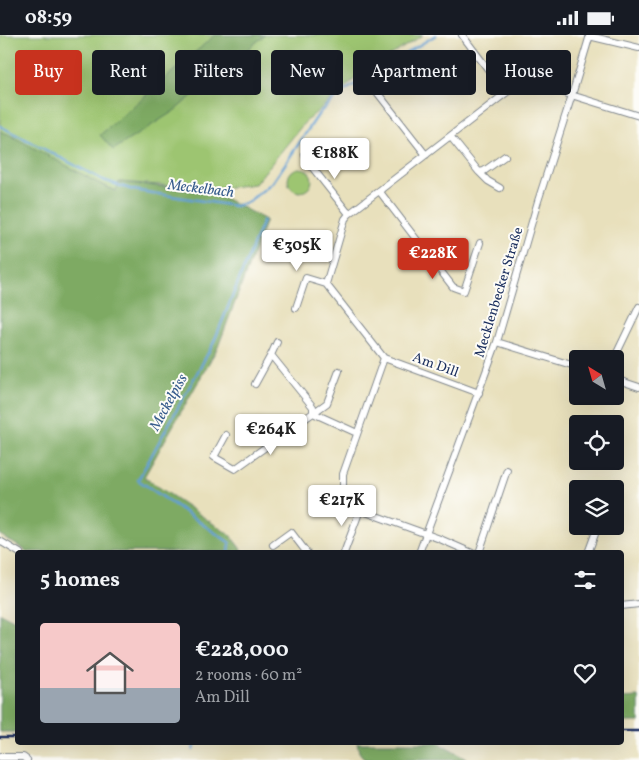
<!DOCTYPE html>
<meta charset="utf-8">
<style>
:root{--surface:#171b24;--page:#20242c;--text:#f1f3f6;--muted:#9ea1a6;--line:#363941;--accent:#c8321e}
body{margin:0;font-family:Vollkorn,serif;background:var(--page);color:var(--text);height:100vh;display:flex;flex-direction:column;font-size:19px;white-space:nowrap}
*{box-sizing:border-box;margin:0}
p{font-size:16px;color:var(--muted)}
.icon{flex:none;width:28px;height:28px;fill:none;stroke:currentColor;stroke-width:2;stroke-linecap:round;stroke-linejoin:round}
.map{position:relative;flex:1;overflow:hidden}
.sheet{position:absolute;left:15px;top:515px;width:609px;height:195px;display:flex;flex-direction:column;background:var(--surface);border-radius:5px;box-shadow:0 5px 20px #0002}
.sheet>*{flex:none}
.top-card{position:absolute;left:15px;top:15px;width:610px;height:45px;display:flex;gap:10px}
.needle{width:32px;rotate:323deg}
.tools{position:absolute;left:569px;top:315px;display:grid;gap:10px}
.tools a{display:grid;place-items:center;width:55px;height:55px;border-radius:5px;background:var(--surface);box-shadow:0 5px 20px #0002;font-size:25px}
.price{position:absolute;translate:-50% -42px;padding:0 11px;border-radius:5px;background:#fff;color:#222;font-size:16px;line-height:32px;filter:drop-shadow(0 1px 2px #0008)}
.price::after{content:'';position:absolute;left:50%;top:30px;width:15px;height:11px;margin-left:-8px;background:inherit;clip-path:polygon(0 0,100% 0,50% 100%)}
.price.current{background:var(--accent);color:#fff}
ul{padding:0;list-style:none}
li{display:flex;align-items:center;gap:15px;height:125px;padding:0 25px}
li+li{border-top:1px solid var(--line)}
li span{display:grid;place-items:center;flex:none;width:140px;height:100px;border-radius:5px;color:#555}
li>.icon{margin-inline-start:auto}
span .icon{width:60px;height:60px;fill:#fffc;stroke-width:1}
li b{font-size:21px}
h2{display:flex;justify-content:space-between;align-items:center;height:60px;padding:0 25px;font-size:21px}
.pill{padding:0 18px;border-radius:5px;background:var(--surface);box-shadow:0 5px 20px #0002;font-size:18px;line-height:45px}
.pill.current{background:var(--accent);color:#fff}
.status{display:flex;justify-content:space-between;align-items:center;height:35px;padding:0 25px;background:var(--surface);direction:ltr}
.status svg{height:14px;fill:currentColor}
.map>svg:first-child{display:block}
</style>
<div class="status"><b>08:59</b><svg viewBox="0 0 49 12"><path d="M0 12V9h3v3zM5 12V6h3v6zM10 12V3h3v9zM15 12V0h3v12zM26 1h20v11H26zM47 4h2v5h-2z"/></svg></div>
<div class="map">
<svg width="639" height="725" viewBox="0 0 639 725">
<rect width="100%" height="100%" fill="#fdfcf7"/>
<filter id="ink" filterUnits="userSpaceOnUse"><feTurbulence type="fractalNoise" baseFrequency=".02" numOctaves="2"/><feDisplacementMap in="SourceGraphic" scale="10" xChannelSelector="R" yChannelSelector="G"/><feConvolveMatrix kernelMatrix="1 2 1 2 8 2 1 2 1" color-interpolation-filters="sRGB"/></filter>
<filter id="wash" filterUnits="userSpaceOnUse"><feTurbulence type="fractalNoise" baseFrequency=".0096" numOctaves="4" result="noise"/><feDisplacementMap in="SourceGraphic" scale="20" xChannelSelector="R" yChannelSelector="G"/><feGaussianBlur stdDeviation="1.12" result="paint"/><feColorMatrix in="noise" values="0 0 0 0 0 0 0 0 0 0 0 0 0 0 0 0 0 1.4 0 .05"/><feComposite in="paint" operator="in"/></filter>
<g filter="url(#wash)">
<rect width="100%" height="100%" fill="#e8e0bc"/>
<path fill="#9dc571" stroke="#5c7a68" d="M0 0H423L358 41 305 87 255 149 214 154 120 147 117 156 100 149 0 96Z
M288 145a12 12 0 1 1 24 0a12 12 0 1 1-24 0Z"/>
<path fill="#7eaa63" stroke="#4c6c60" d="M215 0H265L174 76 113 115 100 100Z
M0 96 10 100 100 149 116 156 119 147 213 157 266 185 218 312 144 442 230 500 243 517H28L0 500V178L1 175 0 174Z
M0 578 17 587V697H0Z
M639 662V687H624L621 683V663Z
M357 708H438L468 725H365L359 717Z"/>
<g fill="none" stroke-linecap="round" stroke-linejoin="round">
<path stroke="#629fd3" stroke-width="2.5" d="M0 91 103 145 133 155 235 171 248 167 273 147 320 77 341 58 436 0
M229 518 230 508 138 445 213 309 263 186
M193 715 195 708"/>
</g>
</g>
<g filter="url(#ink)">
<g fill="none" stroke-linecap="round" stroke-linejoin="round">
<g stroke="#82888d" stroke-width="8">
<path id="street" d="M462 0 506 58
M589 1 639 13
M373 52 426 120
M450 101 479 137 484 136 505 121
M305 120 308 127 349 179
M479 137 488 146 500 153
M380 157 453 252 464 256 480 208
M296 273 306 243 326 249
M497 307 578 332
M271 320 277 307
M384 323 326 249 345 184 349 179 519 48 526 46 639 81
M614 324 639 272
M615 344 639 352
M255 349 271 320 313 372V378L357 398
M226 400 214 422 235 434 327 368 339 336
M0 506 20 518
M273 510 291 497 307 518
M344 518 360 475
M419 518 497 307 538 166 572 60 590 0
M472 518 440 504 360 475 348 464 343 453V439L384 323 479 358
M479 518 507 435
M588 518 598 491
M621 571 639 569
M0 722H23L27 725"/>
</g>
<use href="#street" stroke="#fff" stroke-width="6"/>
<path stroke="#1b2f5e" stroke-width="2.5" d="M621 696H639
M0 702H18"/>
</g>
</g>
<g text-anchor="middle" stroke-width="4" stroke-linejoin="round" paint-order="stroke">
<g font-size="14" fill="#1b2f5e" stroke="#fdfcf7">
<text transform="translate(498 257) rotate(-73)" y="5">Mecklenbecker Straße</text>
<text transform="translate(436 329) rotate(20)" y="5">Am Dill</text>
</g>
<g font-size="15" font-style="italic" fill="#375c8d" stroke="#fdfcf7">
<text transform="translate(201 153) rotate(7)" y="5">Meckelbach</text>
<text transform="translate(168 367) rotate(-61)" y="5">Meckelpiss</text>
</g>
</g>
</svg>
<div class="tools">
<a><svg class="needle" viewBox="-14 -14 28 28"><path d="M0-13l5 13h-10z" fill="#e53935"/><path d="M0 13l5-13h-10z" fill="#9ea1a6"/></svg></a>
<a><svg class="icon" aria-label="locate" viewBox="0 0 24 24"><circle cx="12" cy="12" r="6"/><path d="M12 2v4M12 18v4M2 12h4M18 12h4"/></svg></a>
<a><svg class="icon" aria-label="layers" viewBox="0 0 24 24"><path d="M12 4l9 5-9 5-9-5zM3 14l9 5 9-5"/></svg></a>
</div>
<b class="price" style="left:335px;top:145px">€188K</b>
<b class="price" style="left:297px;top:237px">€305K</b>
<b class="price current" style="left:433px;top:245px">€228K</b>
<b class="price" style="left:271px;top:421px">€264K</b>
<b class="price" style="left:342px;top:492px">€217K</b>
<div class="top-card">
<a class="pill current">Buy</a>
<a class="pill">Rent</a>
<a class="pill">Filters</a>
<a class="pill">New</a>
<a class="pill">Apartment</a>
<a class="pill">House</a>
</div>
<section class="sheet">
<h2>5 homes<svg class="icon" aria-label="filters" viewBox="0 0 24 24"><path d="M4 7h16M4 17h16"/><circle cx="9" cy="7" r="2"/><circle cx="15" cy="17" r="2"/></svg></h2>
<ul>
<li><span style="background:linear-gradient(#f6c9c9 65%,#9aa5b1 0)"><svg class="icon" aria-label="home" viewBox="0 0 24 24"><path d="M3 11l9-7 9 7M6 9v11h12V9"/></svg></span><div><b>€228,000</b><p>2 rooms · 60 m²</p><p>Am Dill</p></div><svg class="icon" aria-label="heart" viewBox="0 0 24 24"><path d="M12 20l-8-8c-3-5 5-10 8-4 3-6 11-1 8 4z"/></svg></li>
</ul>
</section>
</div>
